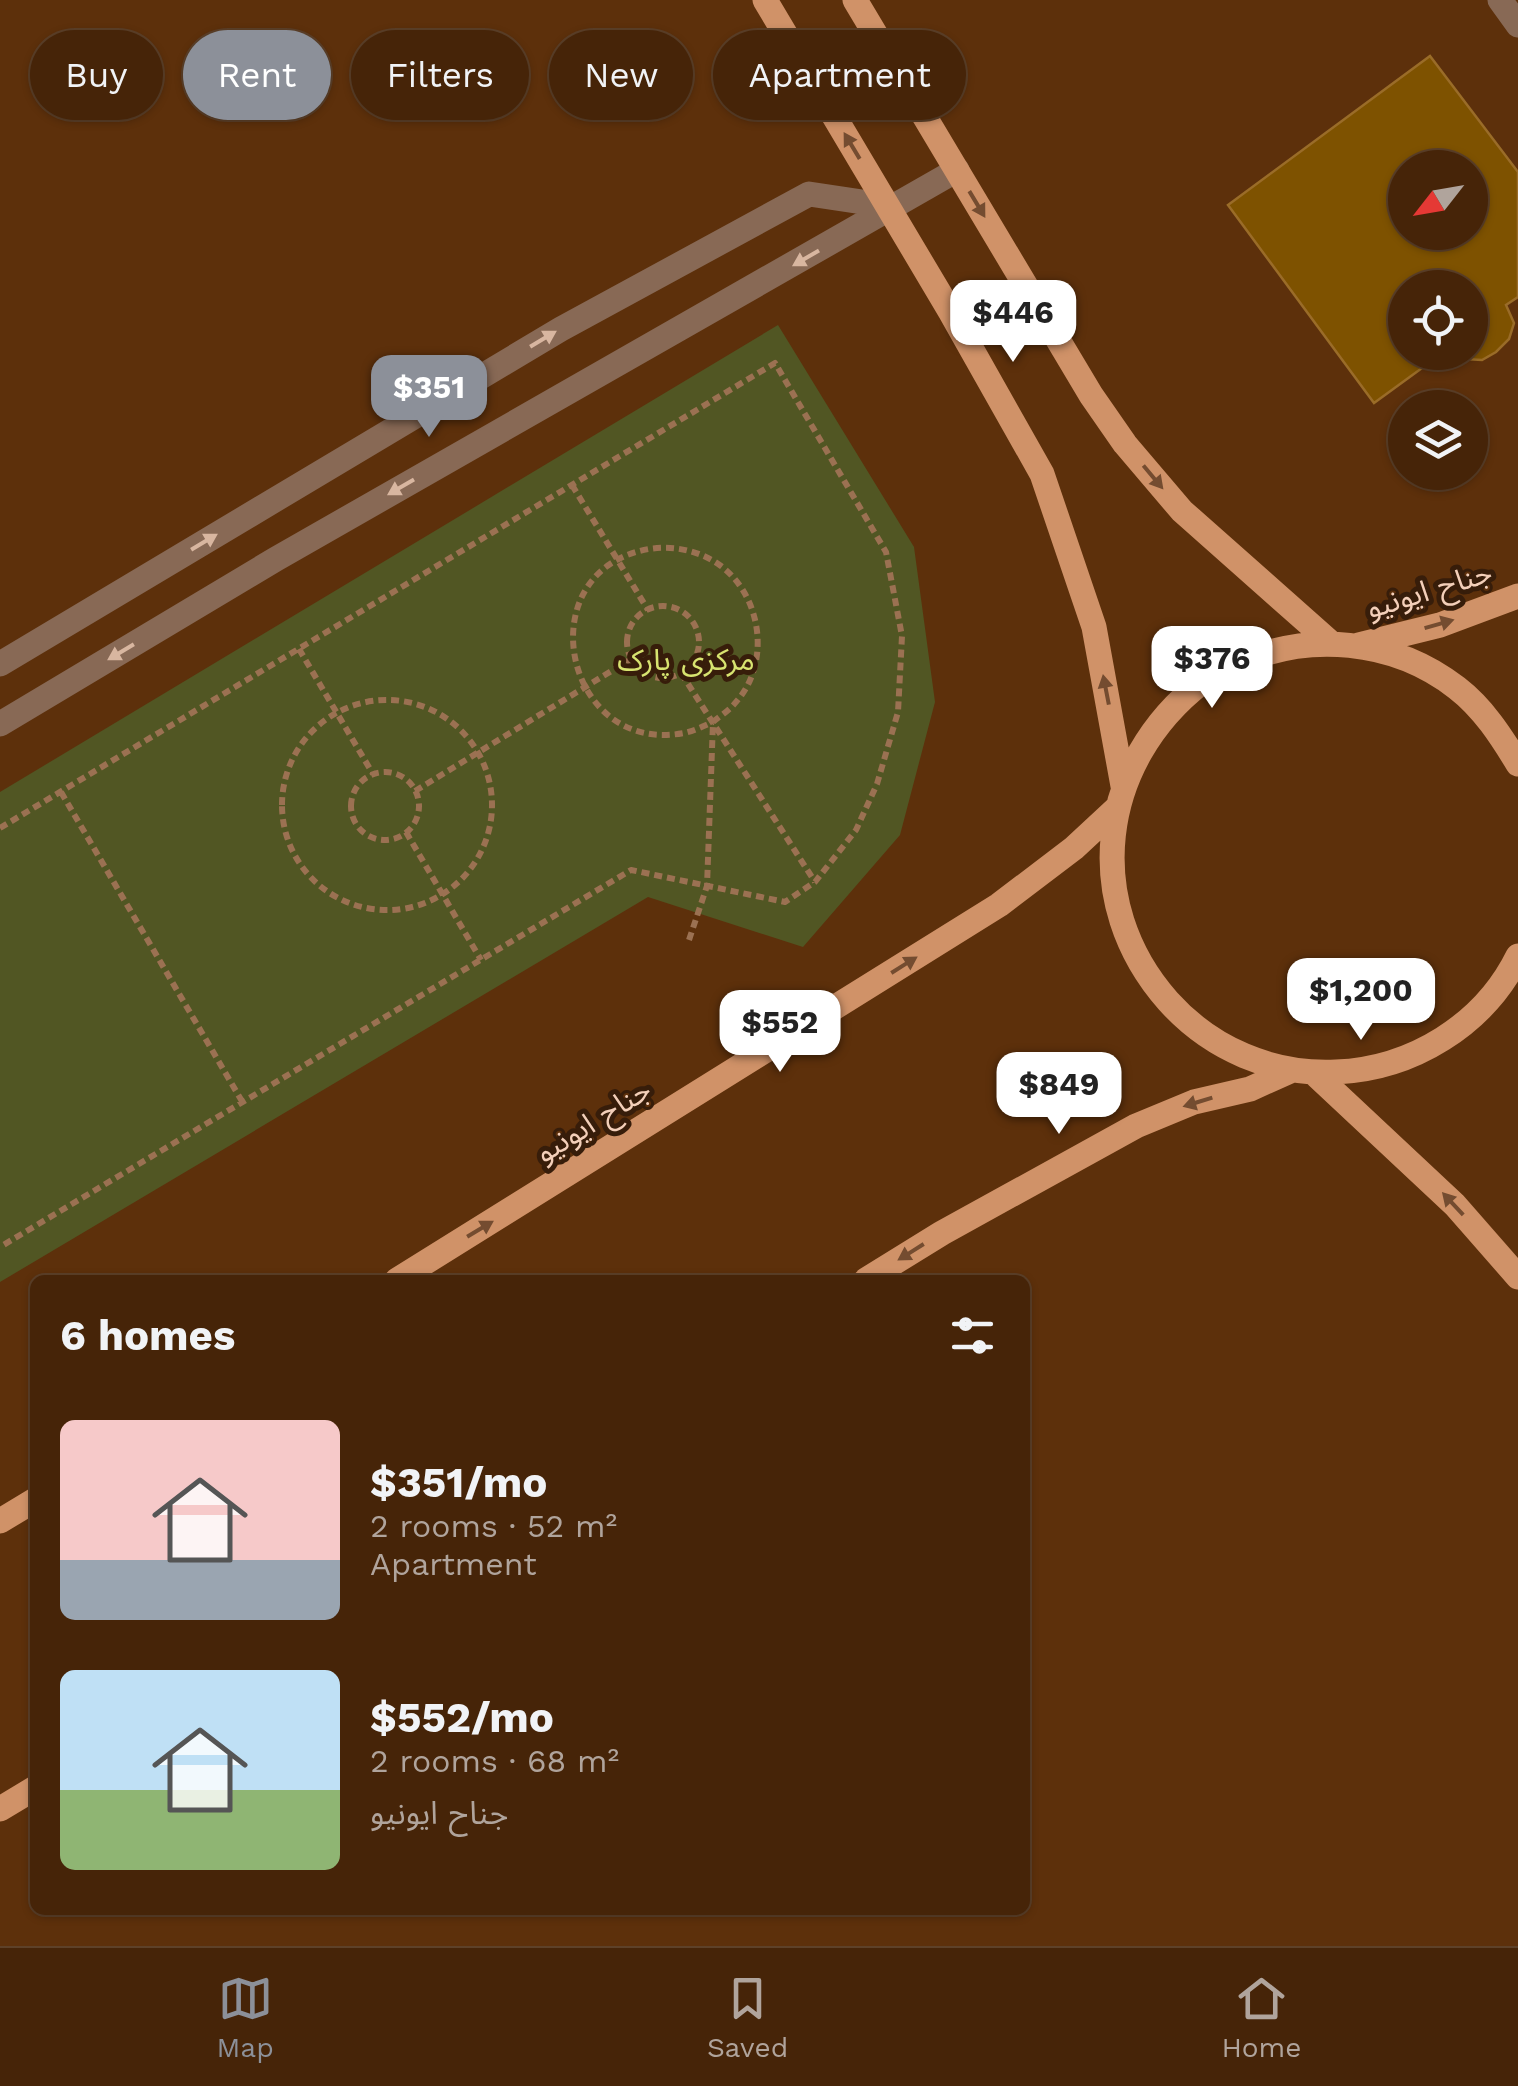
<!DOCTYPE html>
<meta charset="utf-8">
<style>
:root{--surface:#462408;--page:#4d2c12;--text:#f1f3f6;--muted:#b0a49c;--line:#5e4129;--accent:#8c9099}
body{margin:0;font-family:"Work Sans","Noto Sans Arabic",sans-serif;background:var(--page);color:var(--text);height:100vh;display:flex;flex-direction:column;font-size:38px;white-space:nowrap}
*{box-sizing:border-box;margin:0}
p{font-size:32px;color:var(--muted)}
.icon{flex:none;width:55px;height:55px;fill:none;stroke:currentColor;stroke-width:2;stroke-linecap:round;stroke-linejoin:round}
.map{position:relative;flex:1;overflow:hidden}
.side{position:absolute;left:30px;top:1275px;width:1000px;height:640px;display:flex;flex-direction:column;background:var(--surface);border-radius:15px;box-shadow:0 2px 8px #0004,0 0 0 2px var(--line)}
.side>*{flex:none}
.banner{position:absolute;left:30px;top:30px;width:1000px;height:90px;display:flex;gap:20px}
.needle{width:65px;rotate:239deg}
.fabs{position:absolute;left:1388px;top:150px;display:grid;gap:20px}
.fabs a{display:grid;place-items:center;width:100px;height:100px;border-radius:50%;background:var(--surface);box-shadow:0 2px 8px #0004,0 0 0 2px var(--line);font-size:50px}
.price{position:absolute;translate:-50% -85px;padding:0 22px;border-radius:20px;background:#fff;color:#222;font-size:32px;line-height:65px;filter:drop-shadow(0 2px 5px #0008)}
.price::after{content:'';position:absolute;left:50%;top:60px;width:30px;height:22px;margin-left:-15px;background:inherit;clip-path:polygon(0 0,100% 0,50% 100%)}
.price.current{background:var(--accent);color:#fff}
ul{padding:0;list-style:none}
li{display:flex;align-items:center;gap:30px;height:250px;padding:0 30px}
li span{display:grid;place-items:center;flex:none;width:280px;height:200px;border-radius:15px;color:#555}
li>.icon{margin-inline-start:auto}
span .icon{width:120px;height:120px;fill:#fffc;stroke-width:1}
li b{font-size:42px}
h2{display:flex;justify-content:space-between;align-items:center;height:120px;padding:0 30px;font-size:42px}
.tag{padding:0 35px;border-radius:45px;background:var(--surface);box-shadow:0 2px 8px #0004,0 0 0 2px var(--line);font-size:35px;line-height:90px}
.tag.current{background:var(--accent);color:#fff}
.tabs{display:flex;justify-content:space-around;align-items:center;height:140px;border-top:2px solid var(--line);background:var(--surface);font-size:28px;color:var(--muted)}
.tabs a{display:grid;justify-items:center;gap:5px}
.tabs .current{color:var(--accent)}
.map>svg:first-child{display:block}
</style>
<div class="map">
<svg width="1518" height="1946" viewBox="0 0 1518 1946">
<rect width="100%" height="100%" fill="#5d300b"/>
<path fill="#515623" d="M778 325 914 547 935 702 900 835 803 947 648 897 0 1282V792Z"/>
<path fill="#7e5200" stroke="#9a6c28" stroke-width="2.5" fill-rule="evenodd" d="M1430 56 1518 172V297L1506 305 1514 323 1509 339 1496 352 1482 360 1465 359 1456 352H1470V288H1405V352H1444L1374 403 1228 205ZM1405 168H1470V232H1405Z"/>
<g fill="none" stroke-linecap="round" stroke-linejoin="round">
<path stroke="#9b7152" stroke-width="6" stroke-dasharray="8 5" stroke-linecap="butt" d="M572 485 648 610
M627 642a36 36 0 1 1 72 0a36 36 0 1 1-72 0Z
M299 649 373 774
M681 673 815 882
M282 805a105 105 0 1 1 210 0a105 105 0 1 1-210 0Z
M351 806a34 34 0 1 1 68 0a34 34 0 1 1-68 0Z
M415 791 631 659
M61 792 243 1103
M0 828 775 363 886 552 902 636 898 712 877 784 856 830 815 882 785 902 631 870 0 1247
M406 832 481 960
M689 940 707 886 713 722C720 716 730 710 736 702 771 663 762 597 721 566 701 551 674 545 649 549 526 570 563 756 684 733 694 731 704 726 713 722"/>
<path stroke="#886955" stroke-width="25" d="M1500 0 1518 25
M0 664 561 329 809 194 889 206
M0 724 276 559 957 170"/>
<path stroke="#d09268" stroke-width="25" d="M765 0 950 311 1042 474 1094 627 1123 786
M855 0 1091 395 1125 444 1182 511 1331 643
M1359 645 1440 625 1518 596
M1518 764C1501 736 1483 708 1457 688 1394 639 1307 631 1236 665 1225 670 1212 675 1202 682 1098 762 1081 903 1168 1001 1211 1049 1272 1075 1336 1072 1412 1069 1484 1025 1518 956
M1314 1073 1455 1205 1518 1277
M397 1280 999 905 1074 848 1116 809
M866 1280 942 1233 1136 1126 1194 1102 1250 1089 1290 1071
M0 1521 35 1500
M0 1809 35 1788"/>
</g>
<defs><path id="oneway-solid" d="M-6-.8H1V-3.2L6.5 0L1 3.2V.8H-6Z" transform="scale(2.5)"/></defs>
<g fill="#744c30">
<use href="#oneway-solid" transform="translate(852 146) rotate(-121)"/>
<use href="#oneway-solid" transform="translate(977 204) rotate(59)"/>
<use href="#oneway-solid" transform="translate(1153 477) rotate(50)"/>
<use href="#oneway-solid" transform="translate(1439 624) rotate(-16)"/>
<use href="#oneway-solid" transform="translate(1106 690) rotate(-101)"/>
<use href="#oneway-solid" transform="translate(904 965) rotate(-32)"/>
<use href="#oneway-solid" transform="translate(1198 1102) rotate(163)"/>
<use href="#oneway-solid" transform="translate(1453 1204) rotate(-133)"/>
<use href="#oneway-solid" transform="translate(480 1229) rotate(-31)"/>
<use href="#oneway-solid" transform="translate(911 1252) rotate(148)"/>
</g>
<g fill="#d8b6a0">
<use href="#oneway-solid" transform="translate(806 258) rotate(150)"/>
<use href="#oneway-solid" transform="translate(543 339) rotate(-31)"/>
<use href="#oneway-solid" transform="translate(401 487) rotate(150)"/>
<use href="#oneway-solid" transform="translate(204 542) rotate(-31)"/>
<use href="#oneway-solid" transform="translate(121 652) rotate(149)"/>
</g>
<g text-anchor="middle" stroke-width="10" stroke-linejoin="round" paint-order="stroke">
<g font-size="30" fill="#f3cfb9" stroke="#371d0a">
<text transform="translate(1429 590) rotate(-17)" y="10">جناح ایونیو</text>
<text transform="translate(593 1121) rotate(-32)" y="10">جناح ایونیو</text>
</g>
<g font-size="30" fill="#d8e470" stroke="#371d0a">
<text x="686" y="670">مرکزی پارک</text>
</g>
</g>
</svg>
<div class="fabs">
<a><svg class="needle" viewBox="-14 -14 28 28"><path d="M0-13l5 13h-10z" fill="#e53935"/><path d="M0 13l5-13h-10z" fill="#b0a49c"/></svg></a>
<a><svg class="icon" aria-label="locate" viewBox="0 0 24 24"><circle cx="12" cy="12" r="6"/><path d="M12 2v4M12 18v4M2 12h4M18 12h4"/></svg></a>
<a><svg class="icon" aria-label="layers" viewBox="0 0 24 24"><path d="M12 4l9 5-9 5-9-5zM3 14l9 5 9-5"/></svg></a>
</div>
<b class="price" style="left:1013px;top:365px">$446</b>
<b class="price current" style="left:429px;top:440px">$351</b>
<b class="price" style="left:1212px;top:711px">$376</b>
<b class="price" style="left:1361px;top:1043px">$1,200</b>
<b class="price" style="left:780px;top:1075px">$552</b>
<b class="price" style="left:1059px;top:1137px">$849</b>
<div class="banner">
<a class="tag">Buy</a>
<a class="tag current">Rent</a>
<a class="tag">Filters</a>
<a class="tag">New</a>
<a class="tag">Apartment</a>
</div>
<section class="side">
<h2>6 homes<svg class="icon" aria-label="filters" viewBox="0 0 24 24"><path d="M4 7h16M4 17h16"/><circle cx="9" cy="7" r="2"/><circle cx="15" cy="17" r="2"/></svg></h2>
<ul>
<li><span style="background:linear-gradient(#f6c9c9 70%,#9aa5b1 0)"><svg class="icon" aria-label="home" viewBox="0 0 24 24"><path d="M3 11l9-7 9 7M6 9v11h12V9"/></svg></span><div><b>$351/mo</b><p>2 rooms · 52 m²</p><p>Apartment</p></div></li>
<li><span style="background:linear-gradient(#bfe0f5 60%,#8fb573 0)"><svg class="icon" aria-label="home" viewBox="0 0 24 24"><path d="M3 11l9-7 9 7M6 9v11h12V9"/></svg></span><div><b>$552/mo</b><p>2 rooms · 68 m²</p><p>جناح ایونیو</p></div></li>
</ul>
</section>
</div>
<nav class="tabs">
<a class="current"><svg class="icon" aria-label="map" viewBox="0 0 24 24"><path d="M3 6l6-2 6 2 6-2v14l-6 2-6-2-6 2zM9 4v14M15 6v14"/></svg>Map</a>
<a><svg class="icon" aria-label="saved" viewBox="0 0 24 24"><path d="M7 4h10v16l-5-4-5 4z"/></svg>Saved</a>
<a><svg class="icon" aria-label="home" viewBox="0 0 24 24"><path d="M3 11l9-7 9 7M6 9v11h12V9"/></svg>Home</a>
</nav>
